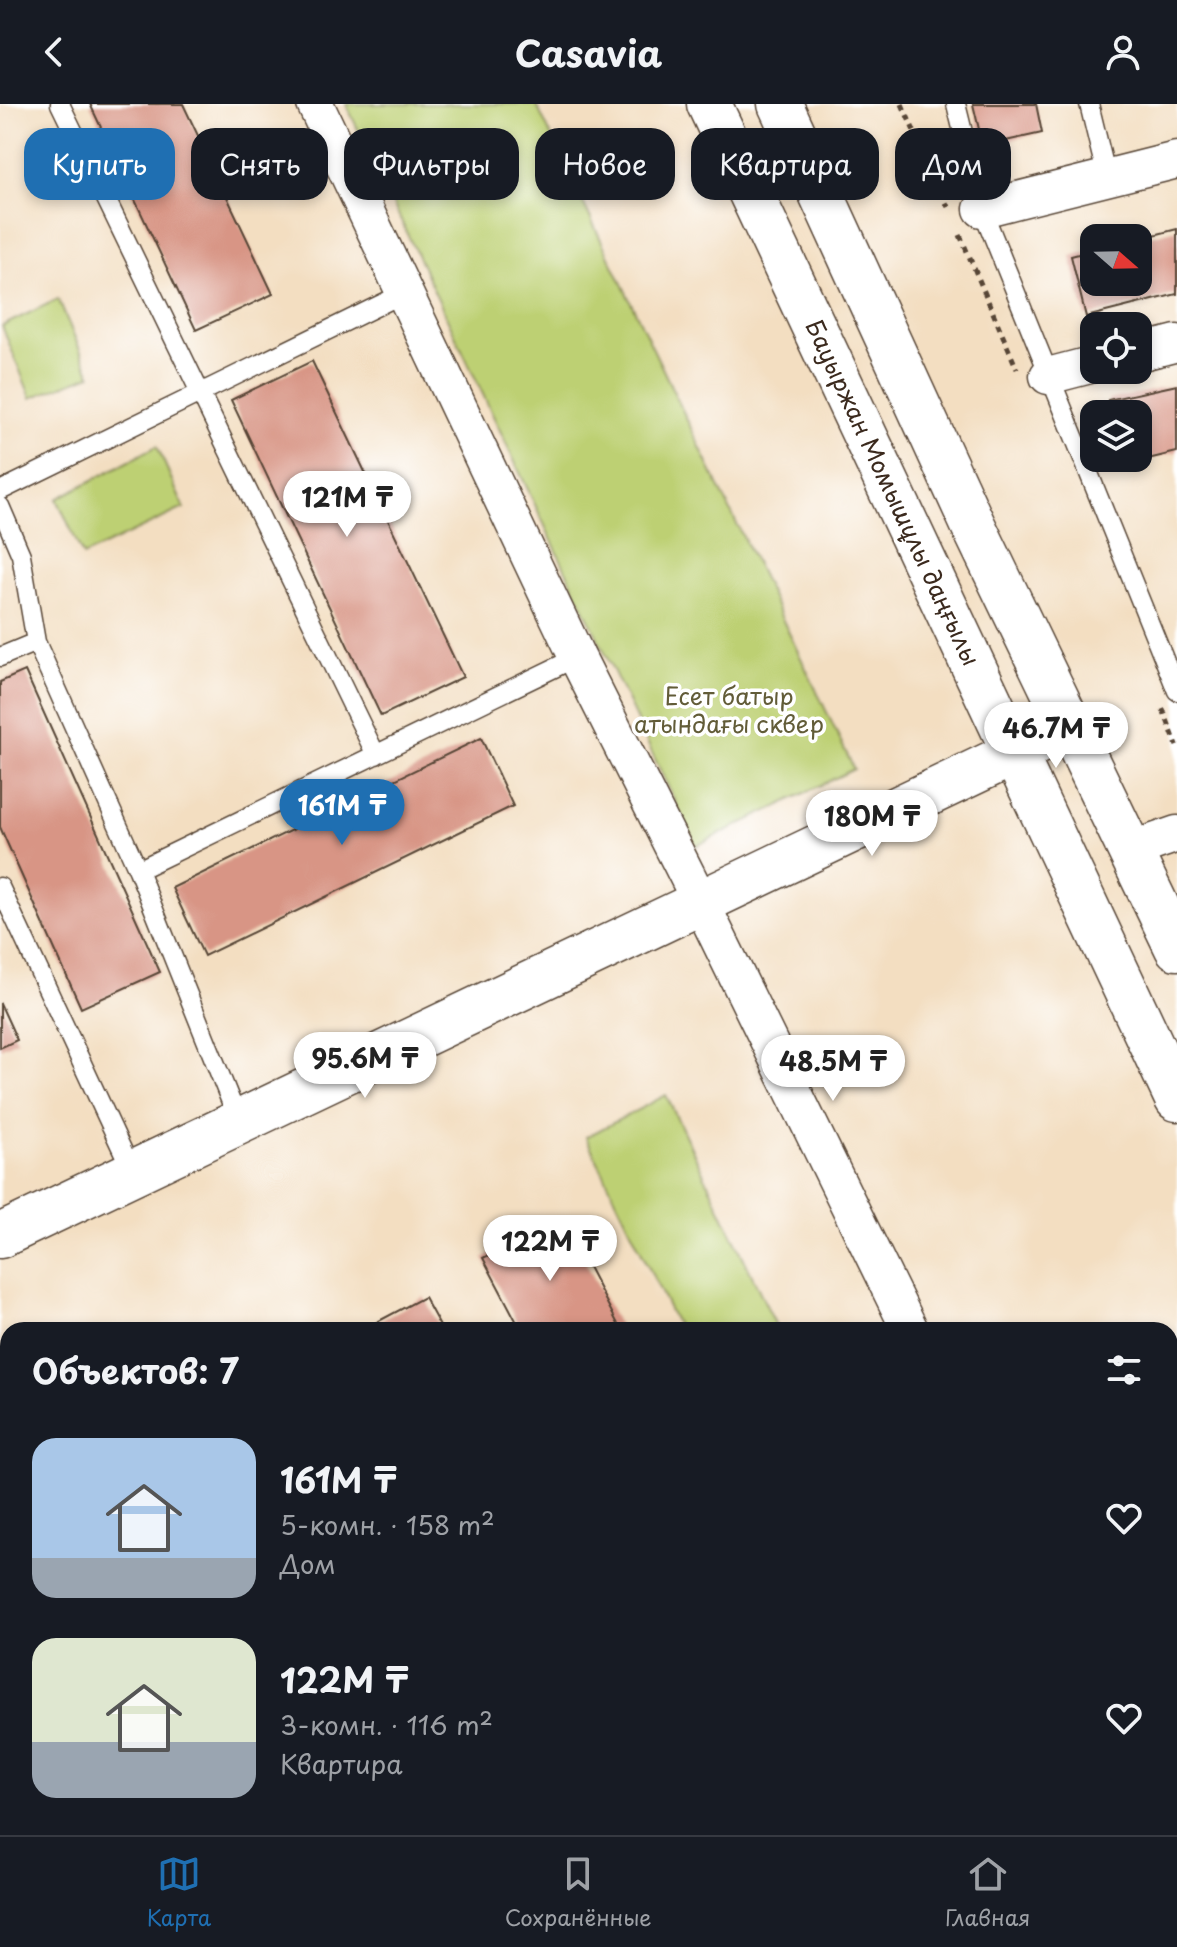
<!DOCTYPE html>
<html lang="ru">
<meta charset="utf-8">
<style>
:root{--surface:#171b24;--page:#242831;--text:#f1f3f6;--muted:#9ea1a6;--line:#363941;--accent:#1f6fb2}
body{margin:0;font-family:"Playpen Sans",sans-serif;background:var(--page);color:var(--text);height:100vh;display:flex;flex-direction:column;font-size:30px;white-space:nowrap}
*{box-sizing:border-box;margin:0}
p{font-size:26px;color:var(--muted)}
.icon{flex:none;width:44px;height:44px;fill:none;stroke:currentColor;stroke-width:2;stroke-linecap:round;stroke-linejoin:round}
.map{position:relative;flex:1;overflow:hidden}
.sheet{position:absolute;left:0px;top:1218px;width:1178px;height:514px;display:flex;flex-direction:column;background:var(--surface);border-radius:24px 24px 0 0;box-shadow:0 4px 12px #0003}
.sheet>*{flex:none}
.hud{position:absolute;left:24px;top:24px;width:1130px;height:72px;display:flex;gap:16px}
.needle{width:52px;rotate:110deg}
.controls{position:absolute;left:1080px;top:120px;display:grid;gap:16px}
.controls a{display:grid;place-items:center;width:72px;height:72px;border-radius:16px;background:var(--surface);box-shadow:0 4px 12px #0003;font-size:40px}
.price{position:absolute;translate:-50% -68px;padding:0 18px;border-radius:28px;background:#fff;color:#222;font-size:26px;line-height:52px;filter:drop-shadow(0 2px 4px #0008)}
.price::after{content:'';position:absolute;left:50%;top:48px;width:24px;height:18px;margin-left:-12px;background:inherit;clip-path:polygon(0 0,100% 0,50% 100%)}
.price.active{background:var(--accent);color:#fff}
ul{padding:0;list-style:none}
li{display:flex;align-items:center;gap:24px;height:200px;padding:0 32px}
li span{display:grid;place-items:center;flex:none;width:224px;height:160px;border-radius:24px;color:#555}
li>.icon{margin-inline-start:auto}
span .icon{width:96px;height:96px;fill:#fffc;stroke-width:1}
li b{font-size:34px}
h2{display:flex;justify-content:space-between;align-items:center;height:96px;padding:0 32px;font-size:34px}
.chip{padding:0 28px;border-radius:24px;background:var(--surface);box-shadow:0 4px 12px #0003;font-size:28px;line-height:72px}
.chip.active{background:var(--accent);color:#fff}
header{display:flex;justify-content:space-between;align-items:center;height:104px;padding:0 32px;background:var(--surface);font-size:36px;font-weight:700}
.tab-bar{display:flex;justify-content:space-around;align-items:center;height:112px;border-top:2px solid var(--line);background:var(--surface);font-size:22px;color:var(--muted)}
.tab-bar a{display:grid;justify-items:center;gap:4px}
.tab-bar .active{color:var(--accent)}
.map>svg:first-child{display:block}
</style>
<header><svg class="icon" aria-label="back" viewBox="0 0 24 24"><path d="M15 5l-7 7 7 7"/></svg>Casavia<svg class="icon" aria-label="person" viewBox="0 0 24 24"><circle cx="12" cy="8" r="4"/><path d="M4 21q1-7 8-7t8 7"/></svg></header>
<div class="map">
<svg width="1177" height="1731" viewBox="0 0 1177 1731">
<rect width="100%" height="100%" fill="#fff"/>
<filter id="ink" filterUnits="userSpaceOnUse"><feTurbulence type="fractalNoise" baseFrequency=".0125" numOctaves="2"/><feDisplacementMap in="SourceGraphic" scale="16" xChannelSelector="R" yChannelSelector="G"/><feConvolveMatrix kernelMatrix="1 2 1 2 8 2 1 2 1" color-interpolation-filters="sRGB"/></filter>
<filter id="wash" filterUnits="userSpaceOnUse"><feTurbulence type="fractalNoise" baseFrequency=".006" numOctaves="4" result="noise"/><feDisplacementMap in="SourceGraphic" scale="32" xChannelSelector="R" yChannelSelector="G"/><feGaussianBlur stdDeviation="1.8" result="paint"/><feColorMatrix in="noise" values="0 0 0 0 0 0 0 0 0 0 0 0 0 0 0 0 0 1.4 0 .05"/><feComposite in="paint" operator="in"/></filter>
<g filter="url(#wash)">
<rect width="100%" height="100%" fill="#f3dec1"/>
<path fill="#bdd073" stroke="#7c7d48" stroke-width="2" d="M346 0H536L854 665 696 742Z
M58 195 91 271 31 294 2 222Z
M157 342 184 404 83 452 57 395Z
M666 991 778 1226H679L586 1033Z"/>
<g id="blocks">
<path fill="#d89585" d="M90 0H183L273 190 196 226Z
M973 0H1036L1042 29 983 42Z
M1177 125V190L1086 213 1071 152 1094 146V178H1138V135Z
M312 257 463 573 381 612 231 296Z
M1177 281V348L1123 361 1121 354H1138V310H1111L1108 296Z
M25 567 160 868 81 904 0 723V578Z
M481 634 513 702 204 852 172 784Z
M0 899 17 936 0 944Z
M562 1113 621 1226H521L483 1154Z
M424 1193 442 1226H362Z"/>
</g>
</g>
<g filter="url(#ink)">
<use href="#blocks" fill-opacity="0" stroke="#574536" stroke-width="2"/>
<g fill="none" stroke-linecap="round" stroke-linejoin="round">
<g stroke="#574536" stroke-width="21">
<path id="service" d="M60 0 376 651
M956 0 982 105 1177 587
M1089 0 1107 74
M0 387 404 189
M0 402 21 451 36 538 138 766 239 1018
M0 553 36 538
M138 766 577 553
M0 783 133 1069"/>
</g>
<g stroke="#574536" stroke-width="39">
<path id="minor" d="M315 0 577 553 701 799 910 1226
M982 105 1177 56
M1138 249 1177 239
M1048 272 1094 260
M1131 746 1177 730
M1154 1724 1158 1731"/>
</g>
<g stroke="#574536" stroke-width="47">
<path id="tertiary" d="M0 1132 1071 622"/>
</g>
<g stroke="#574536" stroke-width="47">
<path id="primary" d="M709 0 1177 995
M780 0 973 421 1177 844"/>
</g>
<path stroke="#574536" stroke-width="5" stroke-dasharray="6 6" stroke-linecap="butt" d="M902 0 948 103
M960 131 1017 265
M1163 605 1177 642"/>
<use href="#service" stroke="#fff" stroke-width="18"/>
<use href="#minor" stroke="#fff" stroke-width="36"/>
<use href="#tertiary" stroke="#fff" stroke-width="44"/>
<use href="#primary" stroke="#fff" stroke-width="44"/>
</g>
</g>
<g text-anchor="middle" stroke-width="7" stroke-linejoin="round" paint-order="stroke">
<g font-size="24" fill="#3b2a1e" stroke="#fff">
<text transform="translate(892 389) rotate(65)" y="8">Бауыржан Момышұлы даңғылы</text>
</g>
<g font-size="24" fill="#625c38" stroke="#fff">
<text x="729" y="601">Есет батыр<tspan x="729" dy="28">атындағы сквер</tspan></text>
</g>
</g>
</svg>
<div class="controls">
<a><svg class="needle" viewBox="-14 -14 28 28"><path d="M0-13l5 13h-10z" fill="#e53935"/><path d="M0 13l5-13h-10z" fill="#9ea1a6"/></svg></a>
<a><svg class="icon" aria-label="locate" viewBox="0 0 24 24"><circle cx="12" cy="12" r="6"/><path d="M12 2v4M12 18v4M2 12h4M18 12h4"/></svg></a>
<a><svg class="icon" aria-label="layers" viewBox="0 0 24 24"><path d="M12 4l9 5-9 5-9-5zM3 14l9 5 9-5"/></svg></a>
</div>
<b class="price" style="left:347px;top:435px">121M ₸</b>
<b class="price" style="left:1056px;top:666px">46.7M ₸</b>
<b class="price active" style="left:342px;top:743px">161M ₸</b>
<b class="price" style="left:872px;top:754px">180M ₸</b>
<b class="price" style="left:365px;top:996px">95.6M ₸</b>
<b class="price" style="left:833px;top:999px">48.5M ₸</b>
<b class="price" style="left:550px;top:1179px">122M ₸</b>
<div class="hud">
<a class="chip active">Купить</a>
<a class="chip">Снять</a>
<a class="chip">Фильтры</a>
<a class="chip">Новое</a>
<a class="chip">Квартира</a>
<a class="chip">Дом</a>
</div>
<section class="sheet">
<h2>Объектов: 7<svg class="icon" aria-label="filters" viewBox="0 0 24 24"><path d="M4 7h16M4 17h16"/><circle cx="9" cy="7" r="2"/><circle cx="15" cy="17" r="2"/></svg></h2>
<ul>
<li><span style="background:linear-gradient(#a9c7e8 75%,#9aa5b1 0)"><svg class="icon" aria-label="home" viewBox="0 0 24 24"><path d="M3 11l9-7 9 7M6 9v11h12V9"/></svg></span><div><b>161M ₸</b><p>5-комн. · 158 m²</p><p>Дом</p></div><svg class="icon" aria-label="heart" viewBox="0 0 24 24"><path d="M12 20l-8-8c-3-5 5-10 8-4 3-6 11-1 8 4z"/></svg></li>
<li><span style="background:linear-gradient(#dfe7d0 65%,#9aa5b1 0)"><svg class="icon" aria-label="home" viewBox="0 0 24 24"><path d="M3 11l9-7 9 7M6 9v11h12V9"/></svg></span><div><b>122M ₸</b><p>3-комн. · 116 m²</p><p>Квартира</p></div><svg class="icon" aria-label="heart" viewBox="0 0 24 24"><path d="M12 20l-8-8c-3-5 5-10 8-4 3-6 11-1 8 4z"/></svg></li>
</ul>
</section>
</div>
<nav class="tab-bar">
<a class="active"><svg class="icon" aria-label="map" viewBox="0 0 24 24"><path d="M3 6l6-2 6 2 6-2v14l-6 2-6-2-6 2zM9 4v14M15 6v14"/></svg>Карта</a>
<a><svg class="icon" aria-label="saved" viewBox="0 0 24 24"><path d="M7 4h10v16l-5-4-5 4z"/></svg>Сохранённые</a>
<a><svg class="icon" aria-label="home" viewBox="0 0 24 24"><path d="M3 11l9-7 9 7M6 9v11h12V9"/></svg>Главная</a>
</nav>
